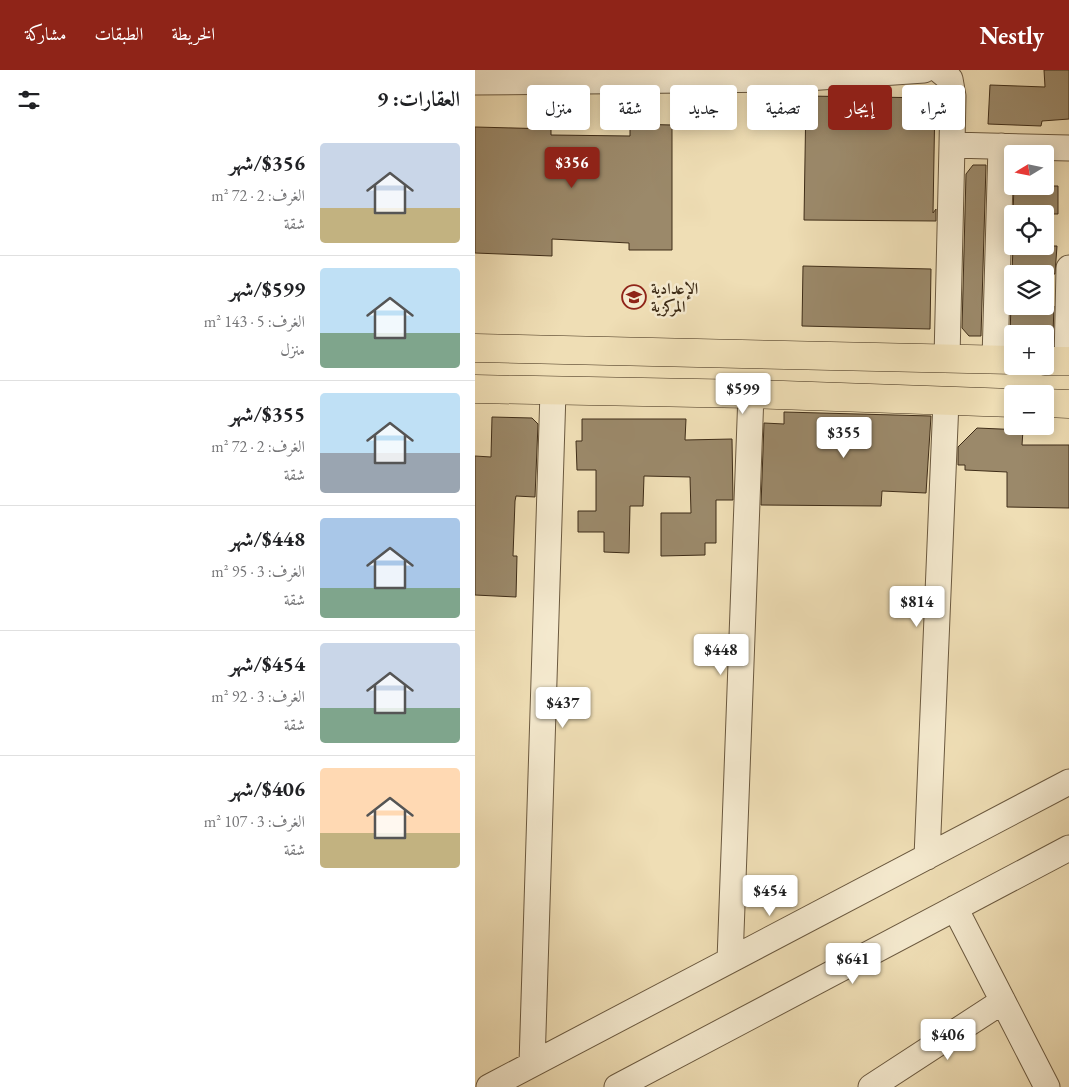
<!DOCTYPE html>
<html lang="ar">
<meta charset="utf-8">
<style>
:root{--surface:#fff;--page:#f6f6f6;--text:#202124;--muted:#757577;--line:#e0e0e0;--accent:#8f2418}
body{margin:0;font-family:"EB Garamond",Amiri,serif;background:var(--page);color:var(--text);direction:rtl;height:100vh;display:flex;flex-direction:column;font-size:19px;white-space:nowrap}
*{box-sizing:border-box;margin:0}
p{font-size:16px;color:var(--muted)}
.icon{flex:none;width:28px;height:28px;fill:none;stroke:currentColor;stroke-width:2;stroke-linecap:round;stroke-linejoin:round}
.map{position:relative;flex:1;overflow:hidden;direction:ltr}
.drawer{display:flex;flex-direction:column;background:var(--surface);width:475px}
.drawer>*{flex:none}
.hud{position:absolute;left:15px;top:15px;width:475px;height:45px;direction:rtl;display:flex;gap:10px}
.needle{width:32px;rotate:260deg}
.controls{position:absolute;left:529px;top:75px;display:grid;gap:10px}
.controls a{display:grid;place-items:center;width:50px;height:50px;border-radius:5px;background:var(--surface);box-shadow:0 2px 12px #0003;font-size:25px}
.price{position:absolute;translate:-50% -42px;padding:0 11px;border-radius:5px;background:#fff;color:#222;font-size:16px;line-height:32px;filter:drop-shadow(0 1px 2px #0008)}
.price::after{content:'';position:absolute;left:50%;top:30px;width:15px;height:11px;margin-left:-8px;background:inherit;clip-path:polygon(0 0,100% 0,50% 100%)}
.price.active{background:var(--accent);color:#fff}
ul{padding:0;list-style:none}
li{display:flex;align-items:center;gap:15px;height:125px;padding:0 15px}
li+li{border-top:1px solid var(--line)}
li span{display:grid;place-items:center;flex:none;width:140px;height:100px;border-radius:5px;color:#555}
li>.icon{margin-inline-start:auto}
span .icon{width:60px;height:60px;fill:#fffc;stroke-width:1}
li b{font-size:21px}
h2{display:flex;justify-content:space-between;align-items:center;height:60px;padding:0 15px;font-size:21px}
.tag{padding:0 18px;border-radius:5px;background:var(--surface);box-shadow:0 2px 12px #0003;font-size:18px;line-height:45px}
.tag.active{background:var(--accent);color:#fff}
header{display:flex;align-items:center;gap:30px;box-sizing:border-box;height:70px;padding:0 25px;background:var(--accent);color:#fff}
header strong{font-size:24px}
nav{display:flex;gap:28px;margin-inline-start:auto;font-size:18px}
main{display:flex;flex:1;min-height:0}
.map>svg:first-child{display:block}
</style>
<header>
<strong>Nestly</strong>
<nav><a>الخريطة</a><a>الطبقات</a><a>مشاركة</a></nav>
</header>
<main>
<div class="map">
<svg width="594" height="1017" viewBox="0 0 594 1017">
<rect width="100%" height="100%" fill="#efdeb5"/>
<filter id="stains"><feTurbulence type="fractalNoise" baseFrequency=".004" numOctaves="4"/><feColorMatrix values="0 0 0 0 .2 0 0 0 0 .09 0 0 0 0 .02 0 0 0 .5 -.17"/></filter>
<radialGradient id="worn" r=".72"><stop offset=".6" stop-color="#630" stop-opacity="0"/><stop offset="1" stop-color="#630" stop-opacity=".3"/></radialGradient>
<path fill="#9b896a" stroke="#3f2d18" d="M569 0H594V49L567 51 566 56 513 54 515 15 570 17Z
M331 26 460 28 458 143 461 139V151L329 150Z
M155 54 197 55V180H154V173L77 169V186L0 183V57L76 59V65L155 66Z
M498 95H511L506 266H494L487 258 491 104Z
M539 116H583V144H538Z
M538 176H582L580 204H537Z
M328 196 456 199 455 259 327 256Z
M536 236H579L578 264H535Z
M309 342 456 346 451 423 407 421 406 436 286 435 289 353 309 354Z
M17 347 57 348 63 354 60 427 41 426 40 431 38 486H42L41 527 0 525V386L16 387Z
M107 349H211L210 370 257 369 258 430H241V473H230V485L186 486V443H216L215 407 169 406 168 436H155L154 483 129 482V462H103V441H121V400H102L101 371H107Z
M502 358 548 360 547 375H594V438L532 437V402L490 400V395H483V377Z"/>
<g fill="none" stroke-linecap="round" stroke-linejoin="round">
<g stroke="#6b593f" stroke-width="27">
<path id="minor" d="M464 0 475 9 478 26 477 75
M0 12 317 9 449 0
M472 288 477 75 594 78
M520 289 526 76
M592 291 594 198
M452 787 471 331
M480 838 572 1017
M255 890 276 324
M57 994 78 322
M14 1017 594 712
M142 1017 594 778
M396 1017 528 931"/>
</g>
<g stroke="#3f2d18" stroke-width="29">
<path id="major" d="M0 278 538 290
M570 291H594
M0 319 276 324 538 333
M570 333 594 334"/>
</g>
<use href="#minor" stroke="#f5eacf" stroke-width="25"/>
<use href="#major" stroke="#efdeb5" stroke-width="28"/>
</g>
<defs>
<g id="school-ring" transform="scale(1.25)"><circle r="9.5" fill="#f5eacf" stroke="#8f2418" stroke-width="1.5"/><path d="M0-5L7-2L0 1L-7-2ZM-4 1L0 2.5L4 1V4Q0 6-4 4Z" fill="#8f2418"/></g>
</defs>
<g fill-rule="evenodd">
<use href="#school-ring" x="159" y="227"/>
</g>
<g text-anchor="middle" stroke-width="5" stroke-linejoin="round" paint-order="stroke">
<g font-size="16" font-weight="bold" fill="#3f2d18" stroke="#f5eacf" text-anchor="start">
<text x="176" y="224">الإعدادية<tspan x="176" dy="18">المركزية</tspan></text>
</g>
</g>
<rect width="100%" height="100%" filter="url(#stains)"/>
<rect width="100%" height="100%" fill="url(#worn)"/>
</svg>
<div class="controls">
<a><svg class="needle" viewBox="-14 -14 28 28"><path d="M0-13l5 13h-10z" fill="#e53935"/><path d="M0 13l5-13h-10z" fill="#757577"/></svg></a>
<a><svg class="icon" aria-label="locate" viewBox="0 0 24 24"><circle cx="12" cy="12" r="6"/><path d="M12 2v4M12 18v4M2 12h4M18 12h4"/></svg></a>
<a><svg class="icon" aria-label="layers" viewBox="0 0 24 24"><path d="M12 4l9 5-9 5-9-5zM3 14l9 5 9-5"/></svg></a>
<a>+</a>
<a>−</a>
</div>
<b class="price active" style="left:97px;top:119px">$356</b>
<b class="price" style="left:268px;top:345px">$599</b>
<b class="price" style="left:369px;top:389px">$355</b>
<b class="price" style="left:442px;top:558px">$814</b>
<b class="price" style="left:246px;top:606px">$448</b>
<b class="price" style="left:88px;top:659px">$437</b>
<b class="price" style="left:295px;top:847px">$454</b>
<b class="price" style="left:378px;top:915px">$641</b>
<b class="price" style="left:473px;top:991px">$406</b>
<div class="hud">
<a class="tag">شراء</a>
<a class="tag active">إيجار</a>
<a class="tag">تصفية</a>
<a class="tag">جديد</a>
<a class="tag">شقة</a>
<a class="tag">منزل</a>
</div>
</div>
<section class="drawer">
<h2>العقارات: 9<svg class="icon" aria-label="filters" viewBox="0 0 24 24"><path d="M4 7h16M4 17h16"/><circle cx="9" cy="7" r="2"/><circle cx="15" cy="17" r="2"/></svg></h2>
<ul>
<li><span style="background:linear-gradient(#c9d6e8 65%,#c2b280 0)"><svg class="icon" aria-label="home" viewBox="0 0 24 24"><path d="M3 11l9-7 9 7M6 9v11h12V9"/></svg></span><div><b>$356/شهر</b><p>الغرف: 2 · 72 m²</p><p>شقة</p></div></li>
<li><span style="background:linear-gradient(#bfe0f5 65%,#7fa58c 0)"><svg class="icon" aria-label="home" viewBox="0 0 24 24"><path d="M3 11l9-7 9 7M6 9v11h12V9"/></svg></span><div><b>$599/شهر</b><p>الغرف: 5 · 143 m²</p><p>منزل</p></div></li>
<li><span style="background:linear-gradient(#bfe0f5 60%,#9aa5b1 0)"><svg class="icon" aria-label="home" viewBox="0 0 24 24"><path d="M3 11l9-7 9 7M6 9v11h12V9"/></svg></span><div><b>$355/شهر</b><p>الغرف: 2 · 72 m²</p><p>شقة</p></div></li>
<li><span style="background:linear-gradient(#a9c7e8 70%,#7fa58c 0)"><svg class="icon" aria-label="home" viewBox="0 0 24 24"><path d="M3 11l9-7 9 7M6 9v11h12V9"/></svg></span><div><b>$448/شهر</b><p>الغرف: 3 · 95 m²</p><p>شقة</p></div></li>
<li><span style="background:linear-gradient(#c9d6e8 65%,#7fa58c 0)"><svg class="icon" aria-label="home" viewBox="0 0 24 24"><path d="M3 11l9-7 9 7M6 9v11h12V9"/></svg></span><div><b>$454/شهر</b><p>الغرف: 3 · 92 m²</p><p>شقة</p></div></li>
<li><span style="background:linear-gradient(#ffd9b3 65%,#c2b280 0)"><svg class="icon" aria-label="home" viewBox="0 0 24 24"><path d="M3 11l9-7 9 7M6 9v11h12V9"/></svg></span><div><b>$406/شهر</b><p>الغرف: 3 · 107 m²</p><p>شقة</p></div></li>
</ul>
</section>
</main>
